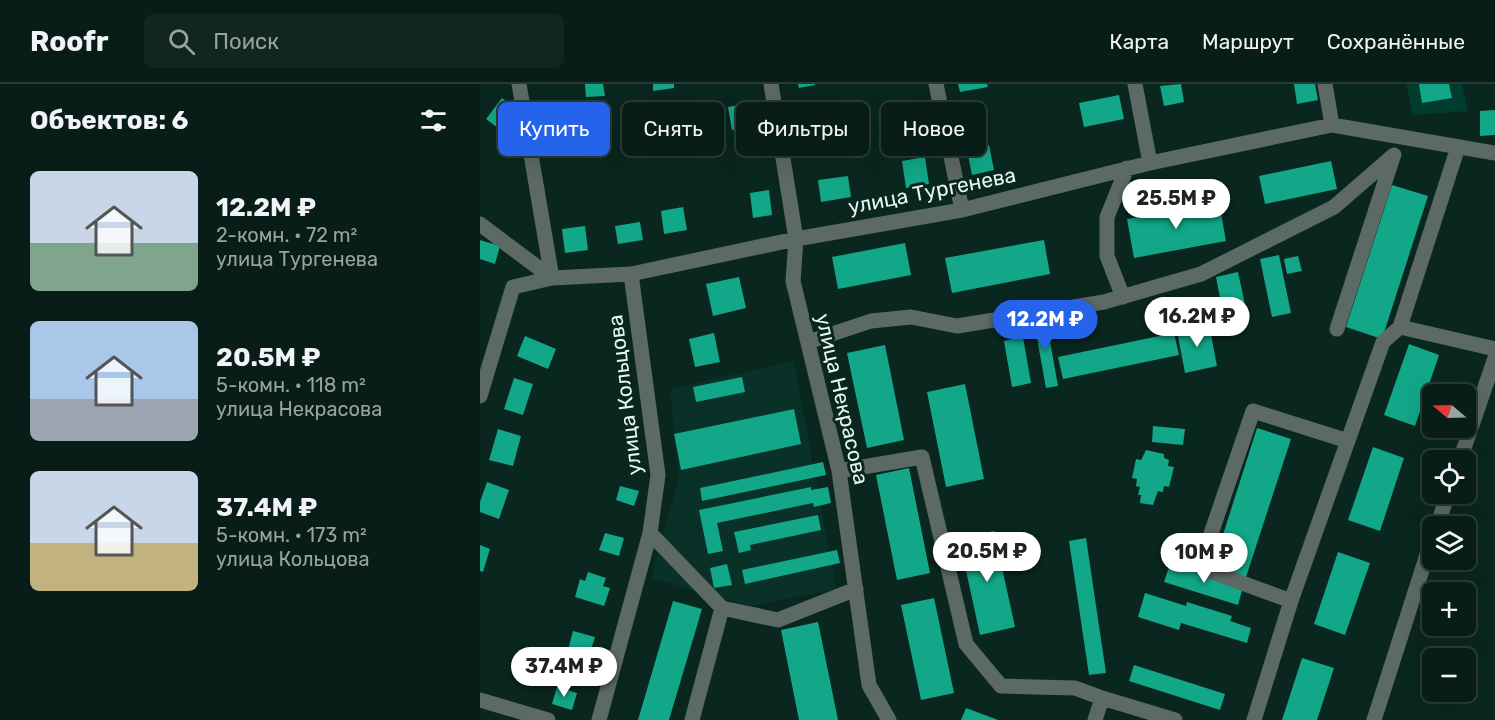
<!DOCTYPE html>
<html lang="ru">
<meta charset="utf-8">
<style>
:root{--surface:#081d17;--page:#112620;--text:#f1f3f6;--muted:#98a2a1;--line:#293b36;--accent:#2563eb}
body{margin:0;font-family:Rubik,sans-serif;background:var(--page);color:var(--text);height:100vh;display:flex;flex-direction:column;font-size:22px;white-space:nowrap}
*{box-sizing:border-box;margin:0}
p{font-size:20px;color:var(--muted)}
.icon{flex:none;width:33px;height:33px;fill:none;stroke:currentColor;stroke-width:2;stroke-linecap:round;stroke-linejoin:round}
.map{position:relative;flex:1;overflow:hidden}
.sheet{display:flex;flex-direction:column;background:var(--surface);width:480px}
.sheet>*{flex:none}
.top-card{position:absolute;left:18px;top:18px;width:570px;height:54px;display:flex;gap:12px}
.needle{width:39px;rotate:289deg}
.controls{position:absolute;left:942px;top:300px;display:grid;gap:12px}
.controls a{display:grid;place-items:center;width:54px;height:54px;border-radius:9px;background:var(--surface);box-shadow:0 6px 24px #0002,0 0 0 2px var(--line);font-size:30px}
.price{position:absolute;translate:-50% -51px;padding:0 14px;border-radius:21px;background:#fff;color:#222;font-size:20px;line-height:39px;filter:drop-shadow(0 2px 3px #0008)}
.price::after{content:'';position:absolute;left:50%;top:36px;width:18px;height:14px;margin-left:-9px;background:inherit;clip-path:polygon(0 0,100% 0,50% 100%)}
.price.selected{background:var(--accent);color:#fff}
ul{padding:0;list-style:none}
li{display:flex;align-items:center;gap:18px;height:150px;padding:0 30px}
li span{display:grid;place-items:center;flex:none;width:168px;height:120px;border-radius:9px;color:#555}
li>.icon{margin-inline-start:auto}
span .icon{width:72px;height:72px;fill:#fffc;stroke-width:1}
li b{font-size:26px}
h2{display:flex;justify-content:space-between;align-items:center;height:72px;padding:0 30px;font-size:26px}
.chip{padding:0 21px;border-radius:9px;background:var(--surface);box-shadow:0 6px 24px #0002,0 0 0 2px var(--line);font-size:21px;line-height:54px}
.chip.selected{background:var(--accent);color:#fff}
header{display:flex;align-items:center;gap:36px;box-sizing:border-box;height:84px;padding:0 30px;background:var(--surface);border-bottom:2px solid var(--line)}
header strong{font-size:28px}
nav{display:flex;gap:33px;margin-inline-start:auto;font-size:21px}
.search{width:420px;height:54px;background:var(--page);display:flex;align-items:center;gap:15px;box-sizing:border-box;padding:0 21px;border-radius:9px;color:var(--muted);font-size:22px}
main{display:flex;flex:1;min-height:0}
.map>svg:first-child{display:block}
</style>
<header>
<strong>Roofr</strong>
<div class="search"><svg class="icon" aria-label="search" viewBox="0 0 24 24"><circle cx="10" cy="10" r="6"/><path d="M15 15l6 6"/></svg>Поиск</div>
<nav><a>Карта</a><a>Маршрут</a><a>Сохранённые</a></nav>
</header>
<main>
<section class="sheet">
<h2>Объектов: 6<svg class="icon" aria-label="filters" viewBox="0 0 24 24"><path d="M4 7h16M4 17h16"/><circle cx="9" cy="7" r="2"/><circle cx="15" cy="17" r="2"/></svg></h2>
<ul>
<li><span style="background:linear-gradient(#c9d6e8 60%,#7fa58c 0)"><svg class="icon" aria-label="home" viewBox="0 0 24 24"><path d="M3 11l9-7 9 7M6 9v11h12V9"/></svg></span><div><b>12.2M ₽</b><p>2-комн. · 72 m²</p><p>улица Тургенева</p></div></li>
<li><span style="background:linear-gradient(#a9c7e8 65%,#9aa5b1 0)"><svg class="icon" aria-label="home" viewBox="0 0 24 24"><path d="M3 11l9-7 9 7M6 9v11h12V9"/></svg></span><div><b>20.5M ₽</b><p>5-комн. · 118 m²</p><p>улица Некрасова</p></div></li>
<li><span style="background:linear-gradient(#c9d6e8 60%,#c2b280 0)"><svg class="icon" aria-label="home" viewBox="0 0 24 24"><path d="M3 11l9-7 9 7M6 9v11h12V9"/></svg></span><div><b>37.4M ₽</b><p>5-комн. · 173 m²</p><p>улица Кольцова</p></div></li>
</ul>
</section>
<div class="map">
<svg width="1015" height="636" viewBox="0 0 1015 636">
<rect width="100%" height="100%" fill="#0a271f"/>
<path fill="#093127" d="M314 277 356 505 270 522 171 494 199 394 190 305Z"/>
<path fill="#013c2f" d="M926 0H982L988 27 933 31Z"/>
<path fill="#11a788" d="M105 0H123L125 12 106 13Z
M173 0H194V4L173 7Z
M318 0H335V1L319 4Z
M478 0H507L508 3 480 8Z
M701 0 704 18 684 22 680 2Z
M814 0H835L838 16 817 20Z
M939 0H969L972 14 942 19Z
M639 11 644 35 604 43 599 19Z
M22 14 34 23 18 44 6 35Z
M271 19 275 43 252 46 248 23Z
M1015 26V51L1000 52V27Z
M93 36 97 61 69 65 65 40Z
M509 61 514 86 492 91 487 66Z
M445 73 449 100 426 104 422 77Z
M851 77 857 105 785 120 779 92Z
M368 92 371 113 341 118 338 96Z
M912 101 948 112 902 255 866 243Z
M289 106 292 131 273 134 270 109Z
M739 118 746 157 654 174 647 135Z
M203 123 207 146 184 150 181 127Z
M160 138 163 156 138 160 135 142Z
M105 142 108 166 85 169 82 145Z
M0 156 20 162 15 180 0 175Z
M564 156 570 190 472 209 465 174Z
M425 159 431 191 358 205 352 173Z
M799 171 811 229 792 233 780 175Z
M818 172 822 187 807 190 804 175Z
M758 188 767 230 744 235 736 193Z
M259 193 266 224 233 232 226 200Z
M565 229 578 302 566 304 553 232Z
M729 240 737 282 705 289 697 247Z
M234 249 240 278 215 283 209 255Z
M694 249 699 271 583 295 578 273Z
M45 252 76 265 68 285 37 272Z
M543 253 551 299 532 303 524 257Z
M929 260 959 271 935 342 904 331Z
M405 261 424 356 387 364 367 269Z
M262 293 265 308 216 318 213 303Z
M34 294 53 300 43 331 24 325Z
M485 300 504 395 466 403 447 308Z
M314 325 321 360 201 386 194 350Z
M673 342 705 345 703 361 672 358Z
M777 344 811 355 766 493 733 482Z
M18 345 41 352 33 382 9 376Z
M893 363 924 374 900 447 868 436Z
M666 366 684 370V374L689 376 688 382 694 383 689 403 684 402 683 408 678 407 673 421 660 419 661 411H658L660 403 656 402 657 395 652 394 656 375 661 376Z
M343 378 346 391 222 417 220 404Z
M429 384 450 489 417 496 396 391Z
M7 398 29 406 19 435 0 428V418Z
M140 402 159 407 154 422 136 416Z
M331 403V406L348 403 351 419 334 423 333 419 237 439 243 467 228 470 219 426Z
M338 431 341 446 270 461 271 466 259 469 254 448Z
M514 447 535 543 500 551 479 454Z
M125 449 144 454 139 472 119 466Z
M606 454 626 589 609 591 589 457Z
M0 461 10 465 3 488 0 487Z
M357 466 360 479 265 500 262 486Z
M858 468 890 479 865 551 834 540Z
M247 480 252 501 234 504 230 484Z
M690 480 763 503 758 521 684 498Z
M108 488 126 494 123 502 130 504 124 522 95 513 100 495 105 497Z
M665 509 706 522 707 518 752 532 750 537 771 544 767 559 701 539 699 546 658 533Z
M454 514 474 609 441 616 421 521Z
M193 517 222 525 189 636H158Z
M338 538 358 636H319L301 546Z
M93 547 115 553 109 572 88 566Z
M822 574 854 584 837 636H802Z
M654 581 745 610 740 626 649 597Z
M90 583 104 587 101 597 87 593Z
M77 603 97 609 92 626 72 620Z
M486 624 518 636H481Z"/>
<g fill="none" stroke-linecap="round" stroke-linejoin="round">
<path stroke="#5d6965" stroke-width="15" d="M39 0 72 194
M291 0 316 155 313 197 359 387 389 601 409 636
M456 0 482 126
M655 0 670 79
M845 0 852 41
M0 140 72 194
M643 213 627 172V133L647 84
M920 243 978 63
M857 245 913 73
M328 258 391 237 431 233 477 242 624 218 721 190 854 123 914 71
M0 312 33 203 72 194 151 190 316 155 482 126 670 79 852 41 1015 69
M980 376 1015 274
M359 387 442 373 486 560 521 602 595 604 622 614 615 636
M957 442 968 410
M170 449 242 524
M811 517 732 488 723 473 773 327 868 357
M622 614 695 636
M0 616 68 636
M119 636 170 449 178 391 151 190
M212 636 242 524 298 536 376 505
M774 636 811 517 903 258 920 243 1015 265
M894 636 952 455"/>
</g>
<g text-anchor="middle" stroke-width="6" stroke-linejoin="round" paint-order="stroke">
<g font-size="21" fill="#e7f7f1" stroke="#0a271f">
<text transform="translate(452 107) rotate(-11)" y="7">улица Тургенева</text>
<text transform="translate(145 311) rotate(-97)" y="7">улица Кольцова</text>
<text transform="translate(362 315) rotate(77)" y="7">улица Некрасова</text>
</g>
</g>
</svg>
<div class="controls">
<a><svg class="needle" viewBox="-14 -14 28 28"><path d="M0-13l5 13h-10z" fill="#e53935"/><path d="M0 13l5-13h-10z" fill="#98a2a1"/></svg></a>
<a><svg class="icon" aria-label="locate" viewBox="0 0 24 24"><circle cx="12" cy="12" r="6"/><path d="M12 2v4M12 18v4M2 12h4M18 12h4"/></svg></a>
<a><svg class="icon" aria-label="layers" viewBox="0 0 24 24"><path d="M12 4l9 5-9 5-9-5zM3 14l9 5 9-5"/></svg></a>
<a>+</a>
<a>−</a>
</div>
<b class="price" style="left:696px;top:146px">25.5M ₽</b>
<b class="price" style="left:717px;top:264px">16.2M ₽</b>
<b class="price selected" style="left:565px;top:267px">12.2M ₽</b>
<b class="price" style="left:507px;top:499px">20.5M ₽</b>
<b class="price" style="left:724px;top:500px">10M ₽</b>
<b class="price" style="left:84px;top:614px">37.4M ₽</b>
<div class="top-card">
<a class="chip selected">Купить</a>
<a class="chip">Снять</a>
<a class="chip">Фильтры</a>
<a class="chip">Новое</a>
</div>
</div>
</main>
